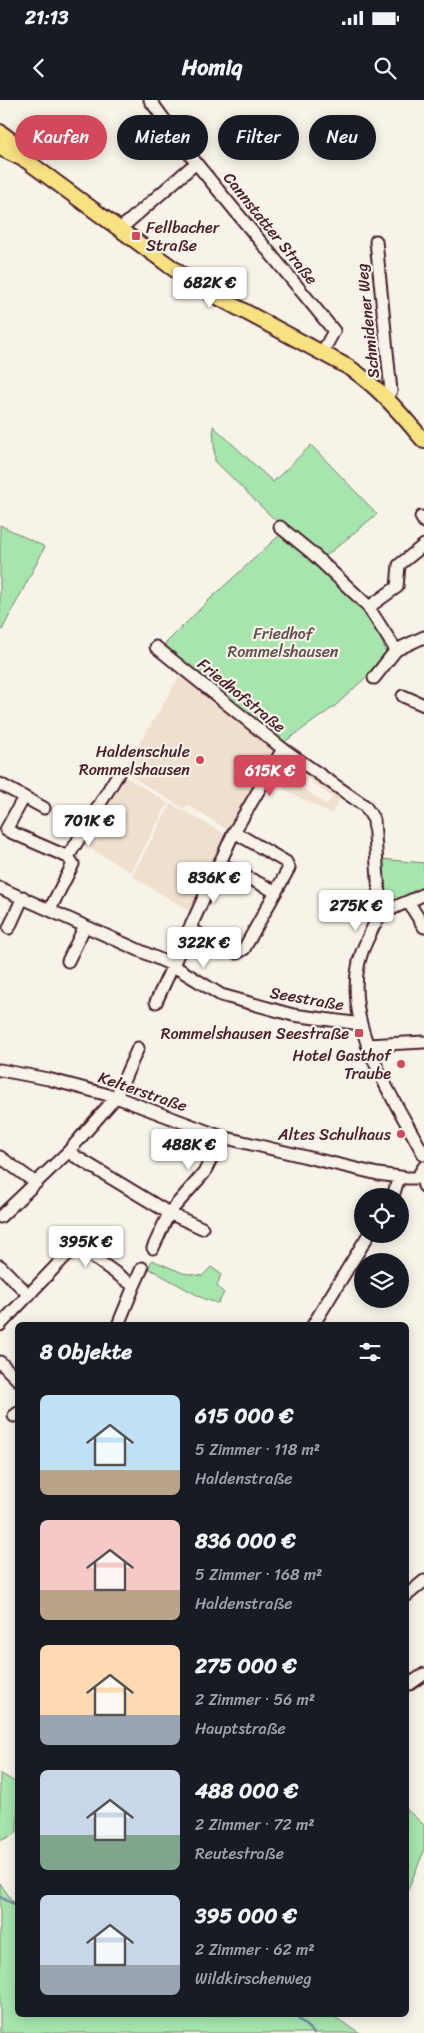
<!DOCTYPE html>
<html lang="de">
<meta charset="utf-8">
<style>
:root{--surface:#171b24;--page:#242831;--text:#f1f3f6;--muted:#9ea1a6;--accent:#d1495b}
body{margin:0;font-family:Sriracha,sans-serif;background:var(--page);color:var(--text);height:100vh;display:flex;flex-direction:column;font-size:19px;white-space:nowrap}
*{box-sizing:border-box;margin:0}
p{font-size:16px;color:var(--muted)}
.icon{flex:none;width:28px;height:28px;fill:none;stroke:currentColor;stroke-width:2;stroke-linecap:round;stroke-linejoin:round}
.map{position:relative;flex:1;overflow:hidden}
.drawer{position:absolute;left:15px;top:1222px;width:394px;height:695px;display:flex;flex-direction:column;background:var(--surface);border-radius:8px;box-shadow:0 2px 12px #0003}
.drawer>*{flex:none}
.banner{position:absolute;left:15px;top:15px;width:395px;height:45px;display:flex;gap:10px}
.fabs{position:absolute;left:354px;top:1088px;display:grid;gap:10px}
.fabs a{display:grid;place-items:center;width:55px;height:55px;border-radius:50%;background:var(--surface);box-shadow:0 2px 12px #0003;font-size:25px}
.price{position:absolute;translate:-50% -42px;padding:0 11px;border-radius:5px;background:#fff;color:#222;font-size:16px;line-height:32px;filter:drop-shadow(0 1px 2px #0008)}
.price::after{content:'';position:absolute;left:50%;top:30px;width:15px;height:11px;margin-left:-8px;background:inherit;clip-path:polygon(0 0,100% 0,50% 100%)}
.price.active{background:var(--accent);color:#fff}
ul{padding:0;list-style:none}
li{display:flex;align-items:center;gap:15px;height:125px;padding:0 25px}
li span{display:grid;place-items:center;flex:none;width:140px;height:100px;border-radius:8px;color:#555}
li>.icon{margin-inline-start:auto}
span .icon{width:60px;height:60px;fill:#fffc;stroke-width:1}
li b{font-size:21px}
h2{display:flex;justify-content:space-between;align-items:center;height:60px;padding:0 25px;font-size:21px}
.pill{padding:0 18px;border-radius:22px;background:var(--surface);box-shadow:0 2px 12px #0003;font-size:18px;line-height:45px}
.pill.active{background:var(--accent);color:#fff}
.status{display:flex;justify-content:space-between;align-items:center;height:35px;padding:0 25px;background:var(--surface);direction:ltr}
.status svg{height:14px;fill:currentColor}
header{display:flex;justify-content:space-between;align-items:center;height:65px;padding:0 25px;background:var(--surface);font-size:22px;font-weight:800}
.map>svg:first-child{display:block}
</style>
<div class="status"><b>21:13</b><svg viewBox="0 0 49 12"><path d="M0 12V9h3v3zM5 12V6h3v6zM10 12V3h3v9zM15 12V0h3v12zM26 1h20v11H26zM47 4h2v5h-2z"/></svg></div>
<header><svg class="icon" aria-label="back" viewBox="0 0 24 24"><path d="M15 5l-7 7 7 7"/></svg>Homiq<svg class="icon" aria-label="search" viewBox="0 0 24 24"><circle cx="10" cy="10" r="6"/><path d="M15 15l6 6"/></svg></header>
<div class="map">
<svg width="424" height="1933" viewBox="0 0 424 1933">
<rect width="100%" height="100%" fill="#f7f3e8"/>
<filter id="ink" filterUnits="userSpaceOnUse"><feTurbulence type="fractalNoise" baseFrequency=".02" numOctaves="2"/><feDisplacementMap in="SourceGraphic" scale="10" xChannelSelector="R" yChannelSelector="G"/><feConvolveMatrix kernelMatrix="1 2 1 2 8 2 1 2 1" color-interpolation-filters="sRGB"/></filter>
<g filter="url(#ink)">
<path fill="#efdfcd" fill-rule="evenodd" d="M183 571 278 650 231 732 188 705 183 708 123 671Z
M284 655 343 694 331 714 284 689 287 683 272 674ZM307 678 332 697 327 705 302 687Z
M121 674 168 703 131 772 80 742Z
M171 704 229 736 191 812 132 776Z"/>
<path fill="#a6e5ad" stroke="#78826c" d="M213 326 273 382 311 345 377 414 321 460 281 426 215 361Z
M0 425 45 447 2 530 0 529Z
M283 432 363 508 378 531 388 557 335 606 283 643 162 547 209 500Z
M381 759 424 763V789L394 804H387L382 794Z
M152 1160 183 1173 202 1176 211 1167 221 1174 217 1186 224 1193 218 1203 204 1199 148 1168Z
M0 1673 18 1684 17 1733 0 1741Z
M406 1709 424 1725V1751L406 1794Z
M0 1783 13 1802H17L18 1915H331L360 1933H0Z"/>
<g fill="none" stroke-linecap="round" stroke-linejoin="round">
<path stroke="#708d9d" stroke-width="2.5" d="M0 1797 18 1806
M294 1915 314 1933"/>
<g stroke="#4a1f2b" stroke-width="15">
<path id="minor" d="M150 0 196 63 334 231 322 253
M120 129 196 63
M376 141 391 291 386 297
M421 417 424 422
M280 427 312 453 367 505 396 550
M369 507 397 487 399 465 424 445
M156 547 283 649 365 706 374 720 379 795 388 812
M374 578 396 550 424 537
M403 596 424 605
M0 684 24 697 6 730 68 757
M24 697 44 708
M219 763 276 792
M0 788 172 865 221 895 293 915 361 924
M424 794C411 802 391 806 380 817 374 823 371 832 367 840 331 911 392 994 424 1055
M409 803 424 827
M50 809 73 764 68 757 118 674
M9 828 23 797
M189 829 237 853 244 849 289 768 286 762 234 732
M68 861 85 826
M156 902 234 732 283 649
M367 945 424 942
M0 970 48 979 116 997 222 1037 378 1074 407 1078H420
M68 1052 169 1113 202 1128
M0 1057 36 1083
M424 1067 420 1073 424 1086
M393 1096 399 1077
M0 1117 68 1052 116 997 138 948
M153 1148 169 1113 204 1073 222 1037
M0 1166 29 1195
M134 1186 142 1168
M0 1225 76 1145 134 1186 118 1225
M313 1225 369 1134
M0 1262 18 1280
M14 1316 18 1313
M406 1496 424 1481
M406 1579 410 1584 424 1574"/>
</g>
<g stroke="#4a1f2b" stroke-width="18">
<path id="major" d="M0 32 12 41 27 60
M0 48 27 61 178 172 212 194 350 268C380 288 401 314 424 341"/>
</g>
<use href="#minor" stroke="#f7f3e8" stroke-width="11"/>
<use href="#major" stroke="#f8e181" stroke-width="14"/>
</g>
</g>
<g fill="#d1495b" stroke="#f7f3e8" stroke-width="2">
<rect x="131" y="131" width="10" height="10" rx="2.5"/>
<circle cx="200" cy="660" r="5"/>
<rect x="354" y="928" width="10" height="10" rx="2.5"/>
<circle cx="401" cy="964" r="5"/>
<circle cx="401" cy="1034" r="5"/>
</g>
<g text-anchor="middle" stroke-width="4.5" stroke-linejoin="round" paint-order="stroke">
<g font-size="16" fill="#4a1f2b" stroke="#f7f3e8" text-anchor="end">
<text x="146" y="133" text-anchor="start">Fellbacher<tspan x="146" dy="18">Straße</tspan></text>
<text x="190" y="657">Haldenschule<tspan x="190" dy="18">Rommelshausen</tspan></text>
<text x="349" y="939">Rommelshausen Seestraße</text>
<text x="391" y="961">Hotel Gasthof<tspan x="391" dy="18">Traube</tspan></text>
<text x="391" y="1040">Altes Schulhaus</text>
</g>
<g font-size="16" fill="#4a1f2b" stroke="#f7f3e8">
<text transform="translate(271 128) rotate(51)" y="6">Cannstatter Straße</text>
<text transform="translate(367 221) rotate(-96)" y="6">Schmidener Weg</text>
<text transform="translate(242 595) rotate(39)" y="6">Friedhofstraße</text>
<text transform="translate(307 898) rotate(10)" y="6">Seestraße</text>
<text transform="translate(143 991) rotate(19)" y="6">Kelterstraße</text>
</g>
<g font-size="16" fill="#61504c" stroke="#f7f3e8">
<text x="283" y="539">Friedhof<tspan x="283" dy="18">Rommelshausen</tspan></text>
</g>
</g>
</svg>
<div class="fabs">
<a><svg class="icon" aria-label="locate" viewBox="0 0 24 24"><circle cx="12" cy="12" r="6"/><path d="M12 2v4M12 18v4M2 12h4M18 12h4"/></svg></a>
<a><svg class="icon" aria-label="layers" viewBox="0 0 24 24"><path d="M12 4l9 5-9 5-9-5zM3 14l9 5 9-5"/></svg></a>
</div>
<b class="price" style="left:210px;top:209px">682K €</b>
<b class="price active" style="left:270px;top:697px">615K €</b>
<b class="price" style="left:89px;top:747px">701K €</b>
<b class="price" style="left:214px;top:804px">836K €</b>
<b class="price" style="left:356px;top:832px">275K €</b>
<b class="price" style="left:204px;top:869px">322K €</b>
<b class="price" style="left:189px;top:1071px">488K €</b>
<b class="price" style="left:86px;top:1168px">395K €</b>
<div class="banner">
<a class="pill active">Kaufen</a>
<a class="pill">Mieten</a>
<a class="pill">Filter</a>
<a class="pill">Neu</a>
</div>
<section class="drawer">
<h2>8 Objekte<svg class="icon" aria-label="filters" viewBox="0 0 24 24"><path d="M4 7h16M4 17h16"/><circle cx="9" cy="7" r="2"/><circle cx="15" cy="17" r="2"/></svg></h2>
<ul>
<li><span style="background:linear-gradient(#bfe0f5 75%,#b9a48a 0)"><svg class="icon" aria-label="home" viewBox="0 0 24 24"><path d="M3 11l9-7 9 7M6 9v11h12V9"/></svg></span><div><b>615 000 €</b><p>5 Zimmer · 118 m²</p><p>Haldenstraße</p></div></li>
<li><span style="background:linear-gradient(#f6c9c9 70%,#b9a48a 0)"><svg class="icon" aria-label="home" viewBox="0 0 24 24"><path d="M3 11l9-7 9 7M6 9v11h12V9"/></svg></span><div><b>836 000 €</b><p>5 Zimmer · 168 m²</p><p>Haldenstraße</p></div></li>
<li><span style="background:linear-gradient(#ffd9b3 70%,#9aa5b1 0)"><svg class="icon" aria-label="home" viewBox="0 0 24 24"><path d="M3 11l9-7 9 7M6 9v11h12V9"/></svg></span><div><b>275 000 €</b><p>2 Zimmer · 56 m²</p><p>Hauptstraße</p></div></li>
<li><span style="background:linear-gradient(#c9d6e8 65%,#7fa58c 0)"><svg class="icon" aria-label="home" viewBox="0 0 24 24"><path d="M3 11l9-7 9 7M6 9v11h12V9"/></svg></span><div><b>488 000 €</b><p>2 Zimmer · 72 m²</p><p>Reutestraße</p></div></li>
<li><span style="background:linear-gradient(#c9d6e8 70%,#9aa5b1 0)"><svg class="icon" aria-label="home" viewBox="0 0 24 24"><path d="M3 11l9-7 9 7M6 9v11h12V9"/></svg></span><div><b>395 000 €</b><p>2 Zimmer · 62 m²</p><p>Wildkirschenweg</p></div></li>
</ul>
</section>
</div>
